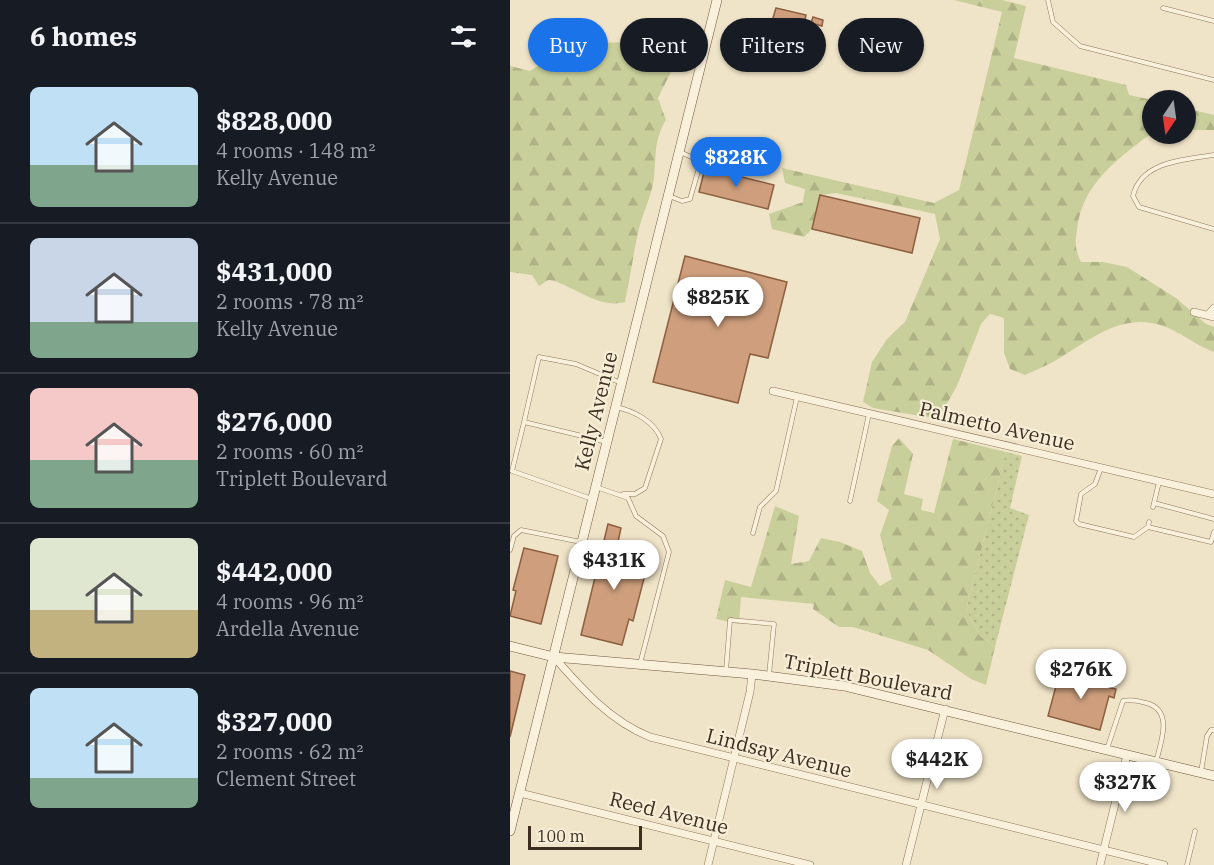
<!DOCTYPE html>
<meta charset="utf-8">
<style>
:root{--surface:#171b24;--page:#20242c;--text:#f1f3f6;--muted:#9ea1a6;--line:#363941;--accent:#1a73e8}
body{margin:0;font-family:"IBM Plex Serif",serif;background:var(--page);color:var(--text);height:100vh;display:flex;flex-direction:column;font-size:22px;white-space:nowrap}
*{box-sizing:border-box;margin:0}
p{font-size:20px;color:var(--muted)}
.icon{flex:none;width:33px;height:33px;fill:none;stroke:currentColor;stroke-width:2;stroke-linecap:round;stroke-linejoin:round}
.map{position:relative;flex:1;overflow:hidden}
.side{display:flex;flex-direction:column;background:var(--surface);width:510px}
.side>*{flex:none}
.top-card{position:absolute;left:18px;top:18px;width:570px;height:54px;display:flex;gap:12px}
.needle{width:39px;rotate:193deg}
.fabs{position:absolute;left:632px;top:90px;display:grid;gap:12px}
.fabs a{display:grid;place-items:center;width:54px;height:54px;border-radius:50%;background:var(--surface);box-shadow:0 2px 4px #0004;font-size:30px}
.scale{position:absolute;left:18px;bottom:15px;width:114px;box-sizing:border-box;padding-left:6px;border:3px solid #3d2e20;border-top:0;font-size:16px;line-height:21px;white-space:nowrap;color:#3d2e20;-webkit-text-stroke:4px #f7eed8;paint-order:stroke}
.price{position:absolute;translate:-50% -51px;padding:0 14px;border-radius:21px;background:#fff;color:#222;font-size:20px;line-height:39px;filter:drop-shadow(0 2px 3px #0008)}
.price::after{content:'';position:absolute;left:50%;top:36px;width:18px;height:14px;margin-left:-9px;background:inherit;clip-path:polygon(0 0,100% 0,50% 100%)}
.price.active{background:var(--accent);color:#fff}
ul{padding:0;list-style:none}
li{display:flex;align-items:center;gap:18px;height:150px;padding:0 30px}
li+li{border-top:2px solid var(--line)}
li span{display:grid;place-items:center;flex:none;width:168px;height:120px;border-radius:9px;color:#555}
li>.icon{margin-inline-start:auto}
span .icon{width:72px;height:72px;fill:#fffc;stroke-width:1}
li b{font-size:26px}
h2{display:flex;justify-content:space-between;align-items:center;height:72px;padding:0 30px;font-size:26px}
.chip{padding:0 21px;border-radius:27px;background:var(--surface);box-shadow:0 2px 4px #0004;font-size:21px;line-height:54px}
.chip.active{background:var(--accent);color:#fff}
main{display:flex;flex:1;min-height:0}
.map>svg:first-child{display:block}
</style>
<main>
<section class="side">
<h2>6 homes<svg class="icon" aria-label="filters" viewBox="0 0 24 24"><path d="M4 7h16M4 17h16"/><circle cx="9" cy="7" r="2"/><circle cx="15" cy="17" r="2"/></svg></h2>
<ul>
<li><span style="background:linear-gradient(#bfe0f5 65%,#7fa58c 0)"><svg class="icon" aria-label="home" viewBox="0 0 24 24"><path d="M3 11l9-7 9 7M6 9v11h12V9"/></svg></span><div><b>$828,000</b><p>4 rooms · 148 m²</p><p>Kelly Avenue</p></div></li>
<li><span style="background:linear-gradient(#c9d6e8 70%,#7fa58c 0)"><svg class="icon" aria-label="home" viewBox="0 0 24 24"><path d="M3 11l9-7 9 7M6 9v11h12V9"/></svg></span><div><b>$431,000</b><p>2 rooms · 78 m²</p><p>Kelly Avenue</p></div></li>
<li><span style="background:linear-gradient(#f6c9c9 60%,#7fa58c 0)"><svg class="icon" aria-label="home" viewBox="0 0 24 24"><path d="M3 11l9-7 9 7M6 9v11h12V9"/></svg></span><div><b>$276,000</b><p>2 rooms · 60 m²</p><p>Triplett Boulevard</p></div></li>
<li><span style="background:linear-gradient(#dfe7d0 60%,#c2b280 0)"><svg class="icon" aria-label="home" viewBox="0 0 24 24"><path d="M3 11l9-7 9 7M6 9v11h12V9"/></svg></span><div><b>$442,000</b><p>4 rooms · 96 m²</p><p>Ardella Avenue</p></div></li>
<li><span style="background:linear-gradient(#bfe0f5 75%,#7fa58c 0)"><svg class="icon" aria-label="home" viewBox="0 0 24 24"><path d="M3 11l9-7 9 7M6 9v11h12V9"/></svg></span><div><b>$327,000</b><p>2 rooms · 62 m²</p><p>Clement Street</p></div></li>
</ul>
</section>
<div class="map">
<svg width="704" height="865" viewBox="0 0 704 865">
<defs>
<pattern id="grass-dots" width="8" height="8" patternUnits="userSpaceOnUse" patternTransform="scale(1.5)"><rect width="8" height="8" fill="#c9cf9b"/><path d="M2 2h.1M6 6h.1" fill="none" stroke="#aeb285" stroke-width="1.8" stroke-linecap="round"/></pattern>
<pattern id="forest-firs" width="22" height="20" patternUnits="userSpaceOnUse" patternTransform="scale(1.5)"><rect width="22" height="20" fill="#c9cf9b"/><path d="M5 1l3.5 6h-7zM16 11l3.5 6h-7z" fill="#aeb285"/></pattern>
</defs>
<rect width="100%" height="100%" fill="#f0e4c8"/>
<path fill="url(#grass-dots)" d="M496 452 512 456 500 508 519 515 485 647 470 636 456 610Z"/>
<path fill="url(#forest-firs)" d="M444 0H492L516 6 504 58 616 85 619 95 643 100 642 133C608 158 571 185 567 230 565 243 565 250 571 262H593L617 267 666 298 696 324 704 327V352C683 345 665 326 641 323 608 317 579 340 553 356 541 364 528 369 515 375L500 369 494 353V318L480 314 471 324 447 386 428 419 363 408 353 402 362 362 377 339 395 322 430 239 425 214 326 193 311 195 302 229 294 237 262 229 259 214 293 202 295 189 275 183 272 168 424 203 449 190 492 12Z
M170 33 162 70 148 98 156 120C144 139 146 157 144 179 141 198 132 214 128 233 123 255 120 279 115 302 92 309 66 289 45 281L38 280 29 286 22 275 0 272V66L20 71 36 61 44 46 61 39 90 43 120 42Z
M675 108 704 115V130H675Z
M389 438 403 454 394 494 413 499 411 510 424 513 443 439 496 452 456 610 470 636 485 647 476 685 461 679 418 650 343 627H329L303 609 304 604 231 597 229 624 206 619 215 580 241 587 265 506 289 516 281 564 299 561 311 538 330 542 352 551 360 573 370 586 382 579 370 535 379 510 367 501 382 446Z"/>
<path fill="#cf9f7d" stroke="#8d5f41" stroke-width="1.5" d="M266 8 296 15 293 29 262 21Z
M303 17 313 20 312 26 301 23Z
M195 168 264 185 258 209 189 192Z
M310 195 410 218 402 253 302 229Z
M175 256 277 282 258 358 240 354 228 403 143 382Z
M98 524 111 528 106 551 139 559 123 621 119 619 112 645 71 635Z
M14 548 48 556 31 624 0 616 6 591 3 590Z
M0 671 15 675 0 737Z
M550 671 601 684 600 688 606 689 604 698 599 696 590 730 538 716Z"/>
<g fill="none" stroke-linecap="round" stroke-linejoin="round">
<g stroke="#8d765c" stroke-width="5">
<path id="service" d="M538 0 543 22 570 46 704 80
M653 8 704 21
M704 155C674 160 631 161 623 196L629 207 704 229
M159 196 172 201 180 199 189 168 188 160 170 152
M106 407C124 411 144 421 151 439L135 488 125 494H113
M14 422 2 471 82 499
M97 442 14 422 29 357 66 364 111 383
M591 468 585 484 571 494 566 521 569 524 624 537 638 527
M86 487 118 498 126 516 153 536 159 552 130 664
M340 501 359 414
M644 503 704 519
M643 507 649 482
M639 522 638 527 701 542 704 532
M243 533 250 507 266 491 287 397
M0 550 4 536 11 530 71 542
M216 671 220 620 264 624 259 675
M597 749 613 701C621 699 628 701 636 703 664 710 651 742 646 762
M691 772 697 736 701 730H704
M677 865 685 831"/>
</g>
<g stroke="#8d765c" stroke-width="8">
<path id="minor" d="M684 312 704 317
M698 315 704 308
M263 391 704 494
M44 657C72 689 100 721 140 737L654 865
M10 793 300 865
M198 865 240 692 242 674
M396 865 435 709
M590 865 617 755"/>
</g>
<g stroke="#6f573f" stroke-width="10">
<path id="secondary" d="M0 646 44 657 242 674 334 686 704 776
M0 831 207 0"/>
</g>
<use href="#service" stroke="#faf1dc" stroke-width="4"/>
<use href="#minor" stroke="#faf1dc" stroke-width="7"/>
<use href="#secondary" stroke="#faf1dc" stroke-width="9"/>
</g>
<g text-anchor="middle" stroke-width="4.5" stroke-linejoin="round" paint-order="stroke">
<g font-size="20" fill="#3d2e20" stroke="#f7eed8">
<text transform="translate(86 411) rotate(-76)" y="7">Kelly Avenue</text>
<text transform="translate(487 426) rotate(13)" y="7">Palmetto Avenue</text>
<text transform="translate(358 677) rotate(11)" y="7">Triplett Boulevard</text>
<text transform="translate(269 753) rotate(14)" y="7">Lindsay Avenue</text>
<text transform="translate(159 813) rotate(14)" y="7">Reed Avenue</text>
</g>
</g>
</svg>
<div class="fabs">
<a><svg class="needle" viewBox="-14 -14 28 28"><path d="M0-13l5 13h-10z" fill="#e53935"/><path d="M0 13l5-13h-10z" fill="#9ea1a6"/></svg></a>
</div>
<div class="scale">100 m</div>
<b class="price active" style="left:226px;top:188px">$828K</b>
<b class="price" style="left:208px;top:328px">$825K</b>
<b class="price" style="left:104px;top:591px">$431K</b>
<b class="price" style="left:571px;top:700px">$276K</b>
<b class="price" style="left:427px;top:790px">$442K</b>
<b class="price" style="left:615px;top:813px">$327K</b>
<div class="top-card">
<a class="chip active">Buy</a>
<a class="chip">Rent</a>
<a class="chip">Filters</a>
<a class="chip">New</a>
</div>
</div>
</main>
